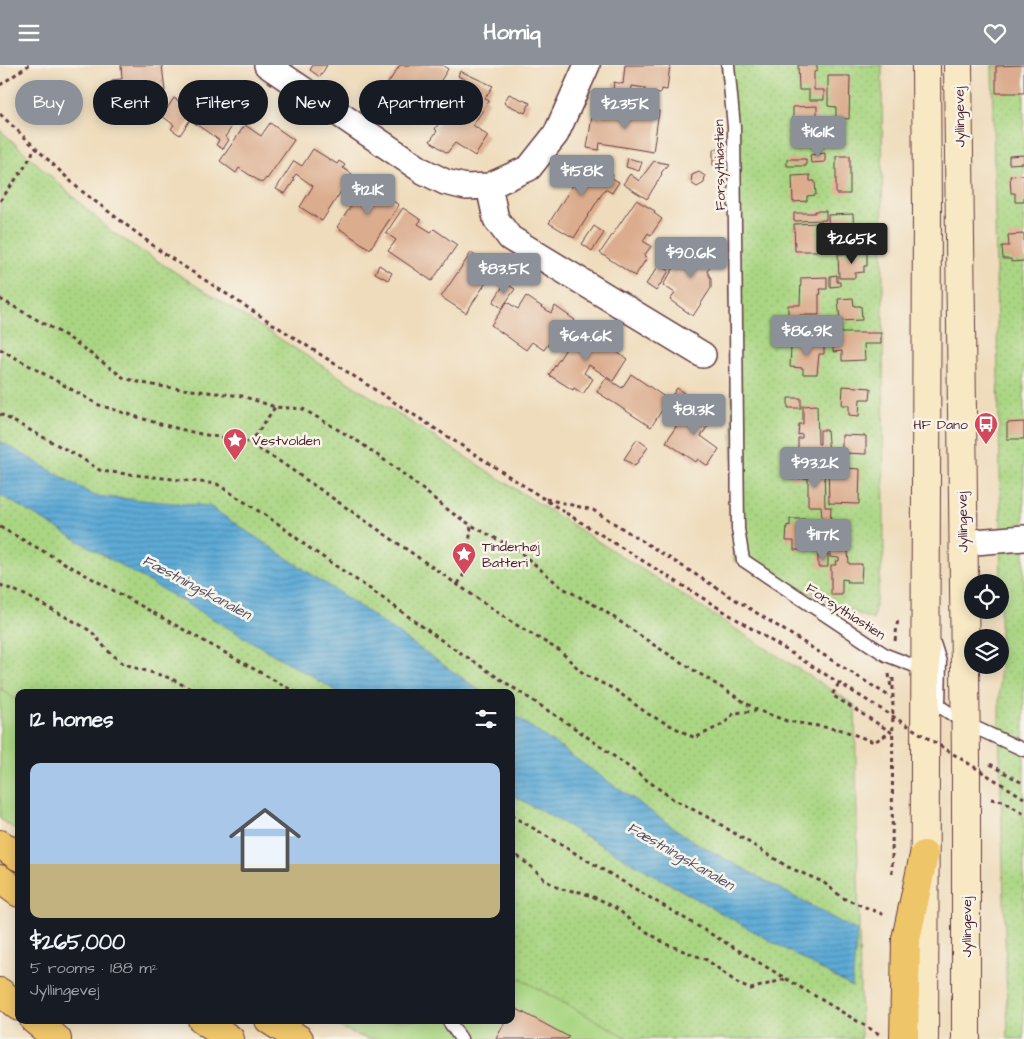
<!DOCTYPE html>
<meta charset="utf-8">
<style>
:root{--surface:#171b24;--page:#20242c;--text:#f1f3f6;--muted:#9ea1a6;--line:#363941;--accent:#8c9099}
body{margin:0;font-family:"Architects Daughter",sans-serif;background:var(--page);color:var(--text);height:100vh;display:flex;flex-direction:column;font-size:19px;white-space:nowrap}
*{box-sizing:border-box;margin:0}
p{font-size:16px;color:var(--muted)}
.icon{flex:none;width:28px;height:28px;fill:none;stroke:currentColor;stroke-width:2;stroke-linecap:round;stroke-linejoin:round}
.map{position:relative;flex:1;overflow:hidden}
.side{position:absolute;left:15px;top:624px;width:500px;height:335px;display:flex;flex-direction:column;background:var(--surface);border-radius:10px;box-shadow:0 2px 12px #0003}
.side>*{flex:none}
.guide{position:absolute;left:15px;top:15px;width:500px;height:45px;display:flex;gap:10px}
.controls{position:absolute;left:964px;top:509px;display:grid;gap:10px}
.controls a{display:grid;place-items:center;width:45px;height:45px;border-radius:50%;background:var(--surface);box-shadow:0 2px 12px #0003;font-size:25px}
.price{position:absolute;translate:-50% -42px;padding:0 11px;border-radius:5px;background:var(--accent);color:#fff;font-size:16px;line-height:32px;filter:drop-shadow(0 1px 2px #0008)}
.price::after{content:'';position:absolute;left:50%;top:30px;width:15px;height:11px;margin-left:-8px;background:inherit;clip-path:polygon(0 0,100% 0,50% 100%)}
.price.active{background:#222;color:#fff}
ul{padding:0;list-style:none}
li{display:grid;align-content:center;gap:10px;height:265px;padding:0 15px}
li+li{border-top:1px solid var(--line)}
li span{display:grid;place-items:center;height:155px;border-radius:10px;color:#555}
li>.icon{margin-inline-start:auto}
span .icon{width:90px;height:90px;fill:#fffc;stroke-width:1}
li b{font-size:21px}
h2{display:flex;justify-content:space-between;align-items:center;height:60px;padding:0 15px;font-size:21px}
.chip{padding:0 18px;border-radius:22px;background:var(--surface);box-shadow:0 2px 12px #0003;font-size:18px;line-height:45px}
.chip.active{background:var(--accent);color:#fff}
header{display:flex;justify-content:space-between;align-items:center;height:65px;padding:0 15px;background:var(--accent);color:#fff;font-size:22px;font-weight:700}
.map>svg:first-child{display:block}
</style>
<header><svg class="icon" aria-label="menu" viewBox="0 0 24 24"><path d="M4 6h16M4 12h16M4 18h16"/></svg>Homiq<svg class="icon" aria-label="heart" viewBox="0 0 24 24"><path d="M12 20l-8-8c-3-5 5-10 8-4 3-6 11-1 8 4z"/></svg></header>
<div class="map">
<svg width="1024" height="974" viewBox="0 0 1024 974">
<defs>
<pattern id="park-dots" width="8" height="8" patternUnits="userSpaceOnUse" patternTransform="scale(1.25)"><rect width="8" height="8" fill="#aad683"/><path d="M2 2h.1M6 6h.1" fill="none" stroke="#94b771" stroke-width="1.8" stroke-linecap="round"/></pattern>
<pattern id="water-rules" width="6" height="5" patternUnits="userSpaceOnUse" patternTransform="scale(1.25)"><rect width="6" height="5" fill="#5daad6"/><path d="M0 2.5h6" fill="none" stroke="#4f8aae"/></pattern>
</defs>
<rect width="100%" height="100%" fill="#f7f3e8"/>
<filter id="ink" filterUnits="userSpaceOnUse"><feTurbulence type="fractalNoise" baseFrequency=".02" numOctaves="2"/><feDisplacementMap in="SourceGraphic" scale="10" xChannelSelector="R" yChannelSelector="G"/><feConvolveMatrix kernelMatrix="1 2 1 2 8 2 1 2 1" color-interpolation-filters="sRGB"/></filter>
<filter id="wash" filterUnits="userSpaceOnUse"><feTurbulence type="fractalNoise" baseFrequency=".0096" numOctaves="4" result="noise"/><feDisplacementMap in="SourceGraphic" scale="20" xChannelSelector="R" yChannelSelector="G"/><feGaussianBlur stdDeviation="1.12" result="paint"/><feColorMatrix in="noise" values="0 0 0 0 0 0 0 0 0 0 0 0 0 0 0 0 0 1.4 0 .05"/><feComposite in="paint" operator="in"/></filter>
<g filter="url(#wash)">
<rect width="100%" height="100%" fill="#efdcbc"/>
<path fill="url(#park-dots)" stroke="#7a7a57" d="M722 0H882L884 487 873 555 734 496 728 58Z
M992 0H1024V974H1008L999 660 1001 459Z
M0 65 112 167 855 640 861 974H627L511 910V628H19V638L0 624Z"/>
<path fill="#aad683" stroke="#7a7a57" d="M0 623 19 637V767L0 754Z
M511 909 630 974H367L324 955H511Z"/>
<path fill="url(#water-rules)" stroke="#546480" d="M0 376 95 431 209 441 362 543 482 627H338L0 430Z
M511 648 693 776 857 866 852 922 511 729Z"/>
<g id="blocks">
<path fill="#dbac8d" d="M121 0H162L165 26 139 28 140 48 126 49 125 29H123L122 24 113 25 112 15 122 14Z
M313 0H327L320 12 310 5Z
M400 0H442L448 4 421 48 384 24Z
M625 0H670L667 25 661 24 660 29 645 27V23L632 21 631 31 636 32 634 44 611 40 614 17 623 19Z
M798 0H817V6L814 7V25H824V35H809V25H799Z
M1024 0V28H996V1Z
M460 6 493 21 485 33 489 36 473 60 488 71 475 91 455 78 447 88 430 76 437 66 435 64 465 19 467 21 469 17 458 11Z
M828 11H850L849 54 836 53V42L828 41Z
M211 17 246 40 225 72 229 75 223 84 216 80 219 75 190 55 180 70 171 64 174 60 162 51 174 33 192 45Z
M509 29 530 38 525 48 504 38Z
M817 41V67H793V42Z
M640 43 659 46 653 87 600 78 599 85 587 83 592 51 603 52 604 45 639 51Z
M270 58 294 75 267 114 266 113 262 118 239 103 236 108 220 96 245 60 261 71Z
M313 84 337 99 339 96 345 100 343 103 352 109 322 156 300 142 313 121 296 109 293 113 295 114 285 129 276 124 294 96 302 101Z
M713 84H725V100H713Z
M825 88V97L811 98 810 90Z
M1024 90V98L1009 99V91Z
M836 91H850V129H836Z
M584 92 613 110 612 113 619 117 612 128 605 124 574 173 549 158 573 120 568 117Z
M628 93 642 97 639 106 626 102Z
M787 94H806V101H787Z
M654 96 668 99 661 108 662 109 647 134 623 119 630 109 639 116Z
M699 107 705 111 704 118 697 122 691 118 692 110Z
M810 110V116H815L816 130 807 131V136L793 137 792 111Z
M1024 110V137H1015V128H1011L1010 111Z
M366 119 399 140 370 184 337 162Z
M636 135 655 146 654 148 662 154 651 170 648 168 643 176 651 181 644 191 647 193 635 211 600 188Z
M403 143 421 155 418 159 431 167 434 164 457 180 432 216 388 186 396 175 386 168Z
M815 146H826V155L794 156V148H815Z
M853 149 854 174 829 175 828 150Z
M817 158V186H795L794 159Z
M594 161 604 168 592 186 582 179Z
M1024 169V196L1011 197V194H1003L1002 181H1009L1008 170Z
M690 178 715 194 707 206 711 214V223L693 251 670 235 675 228 663 220Z
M471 188 495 204 466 248 441 232Z
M867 188V201H864V207L855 208V213H839L838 189Z
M660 199 669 206 656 226 646 219Z
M379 200 392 208 388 215 375 208Z
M837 210V217H840V221L830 222V211Z
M827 212V224H820L821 229H819V250H800V261H788V240H800L801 213Z
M505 218 515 224 502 243 493 237Z
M526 231 551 248 555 241 575 255 565 270 558 265 544 285 532 277 526 285 491 260 507 237 518 244Z
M853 233 854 241H861L862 255 840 256 838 234Z
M828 258H841V268H881V279H864L865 295 842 296V286L833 287V275H836L835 273H829Z
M580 262 627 294 613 316 589 300 584 308 593 314 583 329 574 323 573 325 549 310Z
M798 278H824V289H819L817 309H803V303L790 302 791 281H798Z
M631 309 669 335 677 323 685 329 674 345 666 339 651 362 597 327 606 313 622 323Z
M843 321 871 323 870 334H860L859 351 849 350V340H842Z
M788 333H801V343H788Z
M692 337 714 352 701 371 719 384 708 401 698 394 696 397 666 377Z
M817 340 818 379H820V365H827L829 390H828L827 397H819V390H798V373H802V369L798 370 799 359H803V341Z
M1024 357V374H1007V358Z
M842 370 866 371V389L843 388V396H834V388H842Z
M637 374 648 382 635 401 624 394Z
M828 398H844L843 403 860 404 859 439 829 438Z
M824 399 825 442H831L830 467H823L821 441H808V413L791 414 790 400Z
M790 454H809L807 485H794V476H786L787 460 790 461Z
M830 486H848L849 499H862L861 517H847L848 515 842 514V530H831V500H836L835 496H839V493L830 492Z
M818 489H828V502H818Z
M513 942 569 972 567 974H496L506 955H511Z"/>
</g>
</g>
<g filter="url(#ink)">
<use href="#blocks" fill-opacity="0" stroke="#633b41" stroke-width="1"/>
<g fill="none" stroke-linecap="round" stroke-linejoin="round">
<g stroke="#633b41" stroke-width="15">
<path id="lane" d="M728 0 734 62 738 464 743 495 872 581 886 590 925 605
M934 578 940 597 939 641 965 658 1024 685
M448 955 461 974"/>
</g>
<g stroke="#633b41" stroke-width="28">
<path id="street" d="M267 0 423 106 445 117 466 122 489 121 529 103 556 69 587 0
M489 121 496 154 510 173 703 290
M963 478 1024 473"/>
</g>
<g stroke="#633b41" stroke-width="30">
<path id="secondary" d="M958 0 966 694V974
M924 974 927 144 926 0"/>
</g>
<g stroke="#633b41" stroke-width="30">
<path id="highway" d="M0 779 19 792
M0 814 19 828
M0 927 19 942
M34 955 57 974
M202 955 230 974
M269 955 299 974
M904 974 906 874 924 790"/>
</g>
<path stroke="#633b41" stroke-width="3" stroke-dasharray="4 4" stroke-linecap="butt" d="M0 20 29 0
M0 49 79 124 163 188 566 448
M0 136 26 100 35 83
M0 234 68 272 124 313 142 318 165 322 242 331 275 342 303 344 359 377 401 407 452 448 471 460 519 486 561 522 600 543 657 582 757 645 787 656 842 665 874 677 891 667 832 630 839 618
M0 284 99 340 160 359 196 368 223 373H240L279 396 510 556 560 586 585 610 614 624 648 649 695 673 725 658 734 648 756 646
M0 349 78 391 101 406 217 419 280 460 305 480 370 524 444 577 579 666 673 734 715 756 788 802 823 817 843 833 885 850
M250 379 275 342
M546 434 593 445 892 633
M0 462 297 628
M458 519 467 504 471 460
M0 520 21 528 79 559 92 567 107 585 121 597 133 602 170 613 198 628
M895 576 898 553
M889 609 891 623
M990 699 1024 719
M991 734 1003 736 1024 749
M511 750 879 969
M511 786 534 804 545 815 560 824 580 827 599 834 619 845 633 858 666 879 707 895 740 920 751 924 785 914
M892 809 893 610"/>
<use href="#lane" stroke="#fff" stroke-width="12"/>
<use href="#street" stroke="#fff" stroke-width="25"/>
<use href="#secondary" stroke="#f8e8c3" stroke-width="28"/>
<use href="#highway" stroke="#eec569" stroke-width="28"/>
<path stroke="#633b41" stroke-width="3" stroke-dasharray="4 4" stroke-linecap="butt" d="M566 448 1024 733"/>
</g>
</g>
<defs>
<g id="bus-pin" transform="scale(1.25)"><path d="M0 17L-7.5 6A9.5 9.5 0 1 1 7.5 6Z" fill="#d1495b" stroke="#f7f3e8"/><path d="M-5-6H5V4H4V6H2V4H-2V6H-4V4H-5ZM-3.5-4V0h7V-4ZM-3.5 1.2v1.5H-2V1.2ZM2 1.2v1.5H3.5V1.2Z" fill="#fff"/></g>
<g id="sight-pin" transform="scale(1.25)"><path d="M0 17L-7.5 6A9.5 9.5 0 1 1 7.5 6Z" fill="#d1495b" stroke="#f7f3e8"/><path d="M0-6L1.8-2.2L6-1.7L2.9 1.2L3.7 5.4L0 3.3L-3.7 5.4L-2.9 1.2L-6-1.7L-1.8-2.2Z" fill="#fff"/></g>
</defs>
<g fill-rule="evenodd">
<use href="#bus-pin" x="986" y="359"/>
<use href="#sight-pin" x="235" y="375"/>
<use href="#sight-pin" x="464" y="489"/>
</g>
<g text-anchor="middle" stroke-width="5" stroke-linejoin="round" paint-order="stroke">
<g font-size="14" fill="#4a1f2b" stroke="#f7f3e8">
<text transform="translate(959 52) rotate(-91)" y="5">Jyllingevej</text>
<text transform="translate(719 100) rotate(-91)" y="5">Forsythiastien</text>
<text transform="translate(962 457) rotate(-91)" y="5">Jyllingevej</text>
<text transform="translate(846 546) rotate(33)" y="5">Forsythiastien</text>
<text transform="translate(966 862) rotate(-90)" y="5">Jyllingevej</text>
</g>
<g font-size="14" fill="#4a1f2b" stroke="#f7f3e8" text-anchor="start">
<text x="968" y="364" text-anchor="end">HF Dano</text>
<text x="252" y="380">Vestvolden</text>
<text x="482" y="486">Tinderhøj<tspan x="482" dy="16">Batteri</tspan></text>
</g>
<g font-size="15" font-style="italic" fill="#515067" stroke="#f7f3e8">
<text transform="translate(197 522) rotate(28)" y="5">Fæstningskanalen</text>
<text transform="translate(681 791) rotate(30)" y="5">Fæstningskanalen</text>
</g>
</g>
</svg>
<div class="controls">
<a><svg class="icon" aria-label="locate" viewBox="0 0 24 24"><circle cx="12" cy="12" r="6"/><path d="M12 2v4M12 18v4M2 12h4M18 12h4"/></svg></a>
<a><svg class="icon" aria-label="layers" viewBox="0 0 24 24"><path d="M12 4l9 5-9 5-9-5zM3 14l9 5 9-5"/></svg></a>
</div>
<b class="price" style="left:625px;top:65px">$235K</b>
<b class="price" style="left:818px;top:93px">$161K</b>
<b class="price" style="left:582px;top:132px">$158K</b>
<b class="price" style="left:368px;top:151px">$121K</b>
<b class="price active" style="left:852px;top:200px">$265K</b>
<b class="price" style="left:691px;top:214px">$90.6K</b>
<b class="price" style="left:504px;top:230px">$83.5K</b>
<b class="price" style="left:807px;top:292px">$86.9K</b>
<b class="price" style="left:586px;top:297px">$64.6K</b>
<b class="price" style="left:694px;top:371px">$81.3K</b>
<b class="price" style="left:815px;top:424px">$93.2K</b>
<b class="price" style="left:823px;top:496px">$117K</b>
<div class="guide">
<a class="chip active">Buy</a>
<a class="chip">Rent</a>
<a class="chip">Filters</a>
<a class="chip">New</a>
<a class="chip">Apartment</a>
</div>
<section class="side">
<h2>12 homes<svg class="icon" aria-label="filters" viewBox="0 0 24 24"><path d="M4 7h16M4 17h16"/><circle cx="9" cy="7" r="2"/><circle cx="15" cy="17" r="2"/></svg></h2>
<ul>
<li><span style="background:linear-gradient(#a9c7e8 65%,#c2b280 0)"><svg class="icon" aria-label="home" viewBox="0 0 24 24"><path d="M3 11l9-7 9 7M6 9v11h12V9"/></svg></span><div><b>$265,000</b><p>5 rooms · 188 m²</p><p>Jyllingevej</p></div></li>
</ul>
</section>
</div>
